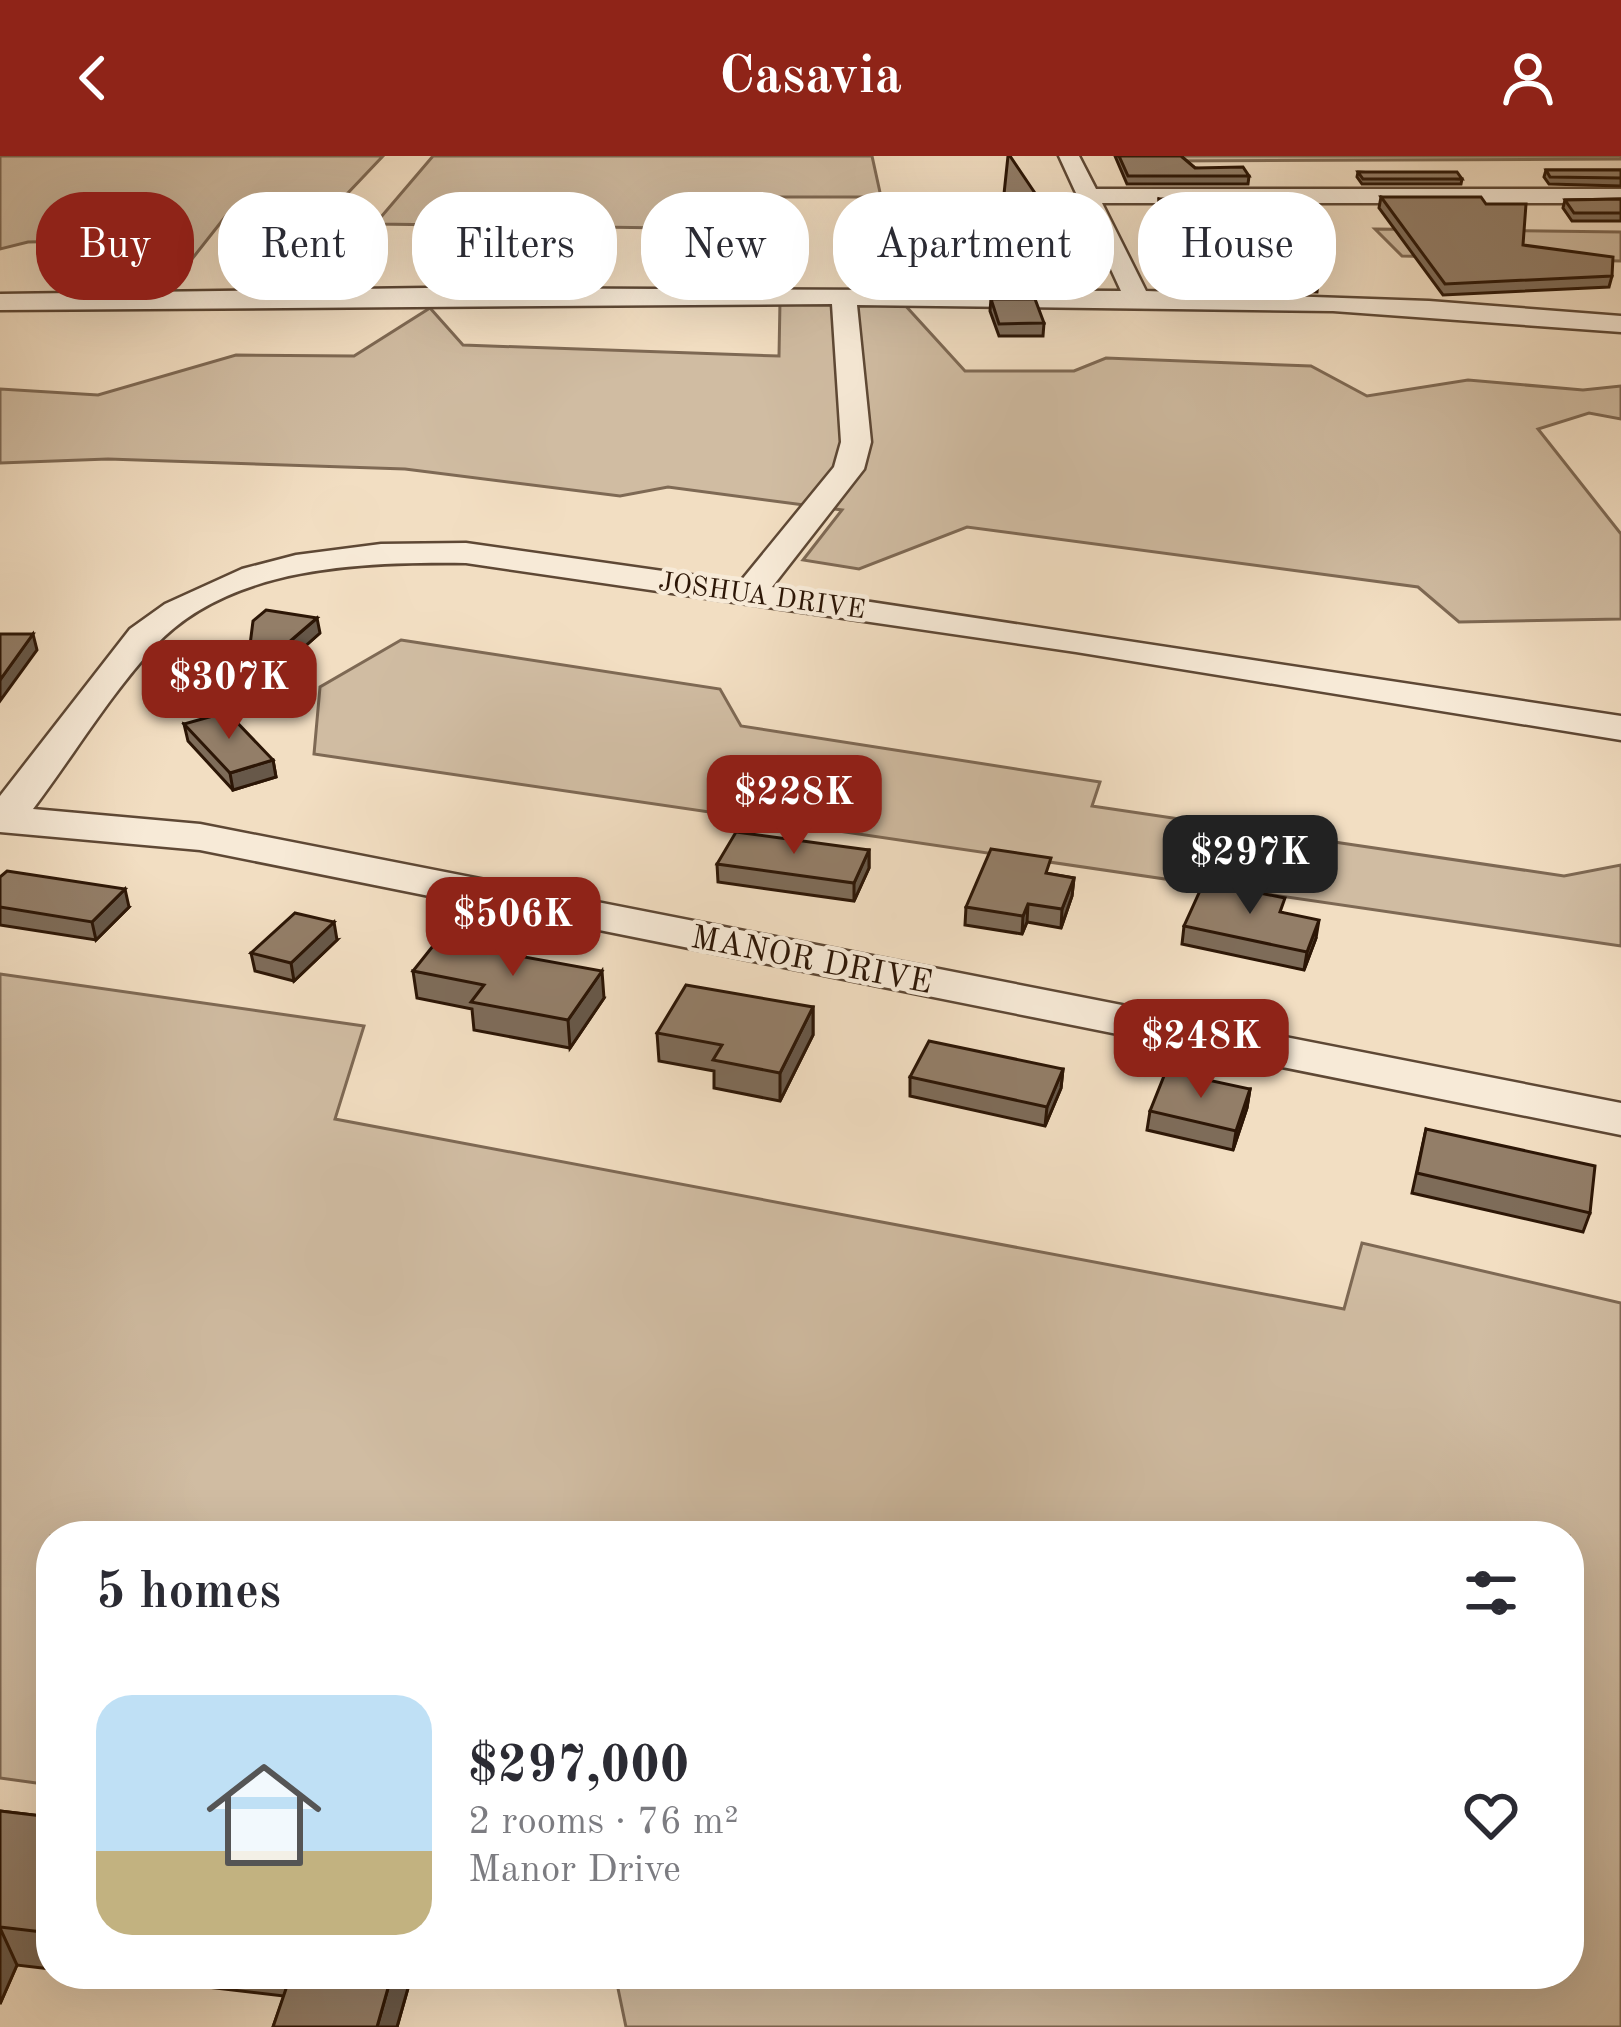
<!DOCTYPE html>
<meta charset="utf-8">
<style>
:root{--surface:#fff;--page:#f7f7f7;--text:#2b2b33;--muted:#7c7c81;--line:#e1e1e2;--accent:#8f2418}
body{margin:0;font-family:"Old Standard TT",serif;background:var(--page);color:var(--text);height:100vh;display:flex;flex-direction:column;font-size:45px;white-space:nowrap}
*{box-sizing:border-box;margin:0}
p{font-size:39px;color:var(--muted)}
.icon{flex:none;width:66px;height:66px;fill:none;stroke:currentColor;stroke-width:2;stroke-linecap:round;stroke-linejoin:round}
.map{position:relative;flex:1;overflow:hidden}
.drawer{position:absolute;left:36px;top:1365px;width:1548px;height:468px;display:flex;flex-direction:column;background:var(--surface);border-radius:48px;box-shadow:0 12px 48px #0002}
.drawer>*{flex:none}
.banner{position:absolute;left:36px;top:36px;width:1551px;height:108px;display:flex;gap:24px}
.price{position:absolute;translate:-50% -102px;padding:0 27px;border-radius:24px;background:var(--accent);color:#fff;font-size:39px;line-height:78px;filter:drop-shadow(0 3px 6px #0008)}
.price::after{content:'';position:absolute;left:50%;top:72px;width:36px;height:27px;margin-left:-18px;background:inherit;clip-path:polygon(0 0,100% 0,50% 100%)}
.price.active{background:#222;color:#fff}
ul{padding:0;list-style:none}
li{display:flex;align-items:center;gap:36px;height:300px;padding:0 60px}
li+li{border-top:3px solid var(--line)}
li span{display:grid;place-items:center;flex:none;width:336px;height:240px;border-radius:36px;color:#555}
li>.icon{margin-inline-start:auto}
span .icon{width:144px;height:144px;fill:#fffc;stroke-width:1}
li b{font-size:51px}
h2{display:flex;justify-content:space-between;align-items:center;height:144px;padding:0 60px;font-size:51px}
.tag{padding:0 42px;border-radius:48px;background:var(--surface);box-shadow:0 12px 48px #0002;font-size:42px;line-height:108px}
.tag.active{background:var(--accent);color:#fff}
header{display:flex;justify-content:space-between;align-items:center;height:156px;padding:0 60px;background:var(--accent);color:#fff;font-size:54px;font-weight:700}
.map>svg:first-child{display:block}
</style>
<header><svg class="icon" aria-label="back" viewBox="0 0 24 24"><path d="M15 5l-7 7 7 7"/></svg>Casavia<svg class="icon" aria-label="person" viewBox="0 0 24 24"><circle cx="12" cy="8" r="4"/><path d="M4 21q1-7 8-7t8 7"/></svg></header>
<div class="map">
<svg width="1621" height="1871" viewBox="0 0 1621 1871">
<rect width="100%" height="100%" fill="#f2dec2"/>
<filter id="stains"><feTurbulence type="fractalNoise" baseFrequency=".00167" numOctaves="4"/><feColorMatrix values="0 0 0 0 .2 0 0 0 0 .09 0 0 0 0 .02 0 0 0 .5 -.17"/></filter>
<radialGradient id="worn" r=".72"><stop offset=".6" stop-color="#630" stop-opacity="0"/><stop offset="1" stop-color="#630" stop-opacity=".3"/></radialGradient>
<path fill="#d0bca2" stroke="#7e6954" stroke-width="3" d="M0 0H383L327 59 225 61 170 131 131 133 163 83 28 86 0 93Z
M433 0H872L881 41H743L737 73 375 68Z
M1166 0H1621V3L1169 5Z
M1375 73 1621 76V105L1402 100Z
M780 145 903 147 965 215H1074L1106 202 1311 210 1367 240 1468 224 1583 234 1621 230V263L1589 257 1538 273 1621 378V463L1459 466 1418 431 967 371 859 413 803 404 842 354 668 331 620 340 405 313 108 303 0 307V233L98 239 236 199 354 200 430 152 463 189 779 200Z
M401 484 720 533 741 570 1100 626 1092 650 1564 720 1621 709V790L314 598 320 531Z
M0 818 364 870 335 963 1344 1153 1362 1087 1621 1147V1871H626L615 1818H1569V1380H51V1629L0 1622Z"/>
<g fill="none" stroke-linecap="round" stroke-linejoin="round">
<g stroke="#5e4835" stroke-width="5">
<path id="street" d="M1059 0H1079L1096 33H1621V47H1102L1146 135 1429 145 1621 160V176L1333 155 857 149 871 286 864 313 772 431 1621 560V584L1076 496 466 407C364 406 229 409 154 491 109 540 73 600 33 653L200 668 1621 947V979L200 694 0 676V640L130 473 165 448 242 413 296 399 381 388 466 387 740 426 834 311 841 286 832 148 0 154V138L426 132 1121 135Z"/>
</g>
<use href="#street" fill="#f7ead7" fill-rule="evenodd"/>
</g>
<path fill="#7e6c59" stroke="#2c1606" stroke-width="3" d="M1115 0H1181L1195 12 1249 20 1248 28H1127Z
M1546 14H1621V30L1549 28 1544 21Z
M1358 16 1462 23 1461 28H1362L1357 21Z
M1381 41 1612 120 1609 131 1443 139 1379 52Z
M1159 43 1318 127 1317 136 1236 134 1168 94 1158 52Z
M1621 43V65H1572L1563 52 1565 44Z
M977 105 1074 118 1073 125 981 130Z
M991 143 1044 167 1043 180H999L990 155Z
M320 477 276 516 252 513 249 497Z
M184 568 273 604 276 621 233 634 188 585Z
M869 694V712L854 745 718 726 717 708Z
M1050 718 1074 722 1072 740 1061 772 1027 766 1022 778 965 769 966 751Z
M0 721 129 751 96 784 0 769Z
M1283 757 1316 782 1304 814 1182 788 1184 770Z
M337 784 294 825 255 815 251 797Z
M413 815 604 842 570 892 474 874 472 853 417 842Z
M813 851V879L780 945 714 932V915L659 905 657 877Z
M1063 913 1061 932 1045 970 910 940V921Z
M1250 933 1247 952 1233 994 1147 974 1150 955Z
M1426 973 1590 1057 1583 1076 1412 1037Z
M0 1655 51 1661V1813L17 1809 0 1848Z
M96 1818H412L397 1871H273L284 1840Z"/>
<path fill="#675849" stroke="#2c1606" stroke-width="3" d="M317 462 320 477 276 516 273 500Z
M33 478 37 494 0 545V524Z
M273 604 276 621 233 634 230 617Z
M869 694V712L854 745V727Z
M1074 722 1072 740 1061 772 1062 753Z
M125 733 129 751 96 784 92 766Z
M1028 748 1027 766 1022 778 1023 760Z
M1319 764 1316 782 1304 814 1307 796Z
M334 766 337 784 294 825 291 807Z
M602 815 604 842 570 892 568 864Z
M813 851V879L780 945V917Z
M1063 913 1061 932 1045 970 1047 951Z
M1250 933 1247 952 1233 994 1236 975Z
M0 1772 17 1809 0 1848Z
M392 1818H412L397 1871H377Z"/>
<path fill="#937e68" stroke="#2c1606" stroke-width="3" d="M1008 0H1010L1049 58 1074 118 982 123 977 105 997 104Z
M1119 0H1181L1195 12 1243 11 1249 20H1128Z
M1546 14H1621V22L1550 21Z
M1358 16H1457L1462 23H1363Z
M1381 41H1481L1486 48H1526L1523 89 1613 101 1612 120 1445 128Z
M1159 43H1264L1318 127 1237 125 1169 85Z
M1621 43V57H1574L1565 44Z
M991 143H1035L1044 167 999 168Z
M266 454 317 462 273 500 249 497 253 465Z
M0 478H33L0 524Z
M227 556 273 604 230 617 184 568Z
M736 676 869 694 854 727 717 708Z
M991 693 1051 702 1046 717 1074 722 1062 753 1028 748 1023 760 966 751Z
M7 715 125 733 92 766 0 751V721Z
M1204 726 1285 742 1280 756 1319 764 1307 796 1184 770Z
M295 757 334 766 291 807 251 797Z
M437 785 602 815 568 864 471 846 484 829 413 815Z
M686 829 813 851 780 917 713 904 722 889 657 877Z
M929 885 1063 913 1047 951 910 921Z
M1166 915 1250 933 1236 975 1150 955Z
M1426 973 1595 1010 1590 1057 1417 1017Z
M0 1655 51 1661V1777L0 1771Z
M291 1818H392L377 1871H273Z"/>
<g text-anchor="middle" stroke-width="9" stroke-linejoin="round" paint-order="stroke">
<g font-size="27" fill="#2c1606" stroke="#f7ead7">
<text transform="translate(762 439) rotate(8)" y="9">JOSHUA DRIVE</text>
</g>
<g font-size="33" fill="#2c1606" stroke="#f7ead7">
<text transform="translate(812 802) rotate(11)" y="12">MANOR DRIVE</text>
</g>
</g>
<rect width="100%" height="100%" filter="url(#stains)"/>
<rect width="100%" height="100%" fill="url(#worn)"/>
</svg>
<b class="price" style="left:229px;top:586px">$307K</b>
<b class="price" style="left:794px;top:701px">$228K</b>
<b class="price active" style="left:1250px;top:761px">$297K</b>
<b class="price" style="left:513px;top:823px">$506K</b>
<b class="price" style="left:1201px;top:945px">$248K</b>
<div class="banner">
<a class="tag active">Buy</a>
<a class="tag">Rent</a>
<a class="tag">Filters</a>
<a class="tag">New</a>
<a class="tag">Apartment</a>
<a class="tag">House</a>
</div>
<section class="drawer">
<h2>5 homes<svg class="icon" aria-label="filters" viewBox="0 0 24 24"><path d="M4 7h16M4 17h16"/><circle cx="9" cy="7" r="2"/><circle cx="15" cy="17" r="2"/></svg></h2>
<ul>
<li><span style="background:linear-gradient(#bfe0f5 65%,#c2b280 0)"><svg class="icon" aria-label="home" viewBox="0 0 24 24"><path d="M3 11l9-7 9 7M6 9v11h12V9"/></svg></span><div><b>$297,000</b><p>2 rooms · 76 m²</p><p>Manor Drive</p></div><svg class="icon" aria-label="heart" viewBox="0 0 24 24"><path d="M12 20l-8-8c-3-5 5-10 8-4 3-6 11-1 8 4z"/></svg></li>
</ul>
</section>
</div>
